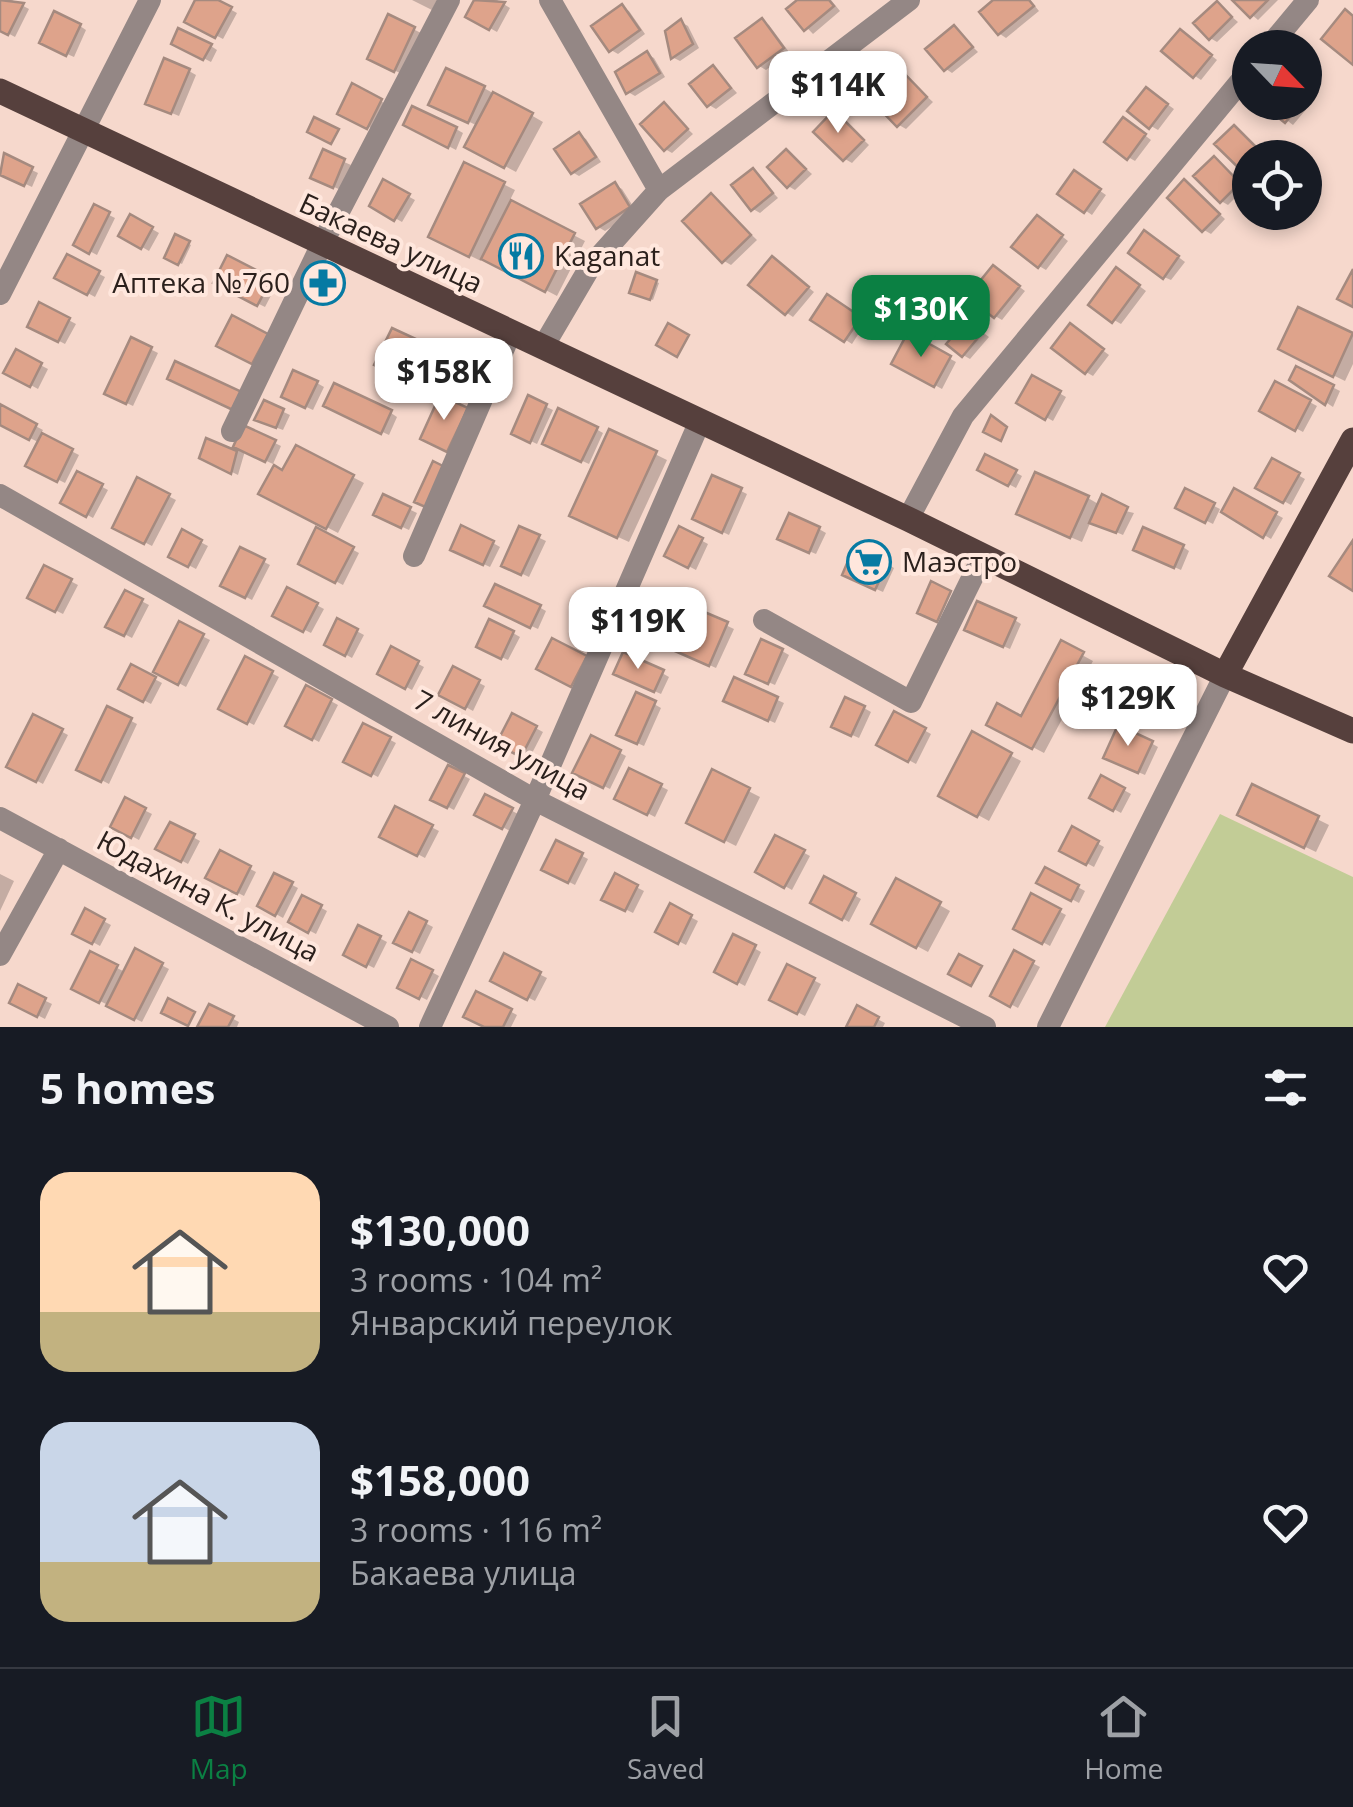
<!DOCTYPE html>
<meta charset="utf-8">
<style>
:root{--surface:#171b24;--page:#242831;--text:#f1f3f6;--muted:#9ea1a6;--line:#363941;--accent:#0b8043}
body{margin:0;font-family:"Open Sans",sans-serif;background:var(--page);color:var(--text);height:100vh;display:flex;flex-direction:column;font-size:38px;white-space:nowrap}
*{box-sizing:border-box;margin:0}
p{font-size:32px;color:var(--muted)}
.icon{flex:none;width:55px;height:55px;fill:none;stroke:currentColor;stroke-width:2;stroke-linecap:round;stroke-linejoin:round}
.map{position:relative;height:1027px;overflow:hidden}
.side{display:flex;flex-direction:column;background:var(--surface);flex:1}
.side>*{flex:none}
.needle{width:65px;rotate:115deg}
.tools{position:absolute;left:1232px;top:30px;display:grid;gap:20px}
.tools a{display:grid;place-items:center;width:90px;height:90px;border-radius:50%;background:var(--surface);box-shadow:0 5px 15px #0003;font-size:50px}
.price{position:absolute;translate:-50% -85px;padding:0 22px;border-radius:20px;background:#fff;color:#222;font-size:32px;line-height:65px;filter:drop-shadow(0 2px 5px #0008)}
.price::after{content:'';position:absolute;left:50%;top:60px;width:30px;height:22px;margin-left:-15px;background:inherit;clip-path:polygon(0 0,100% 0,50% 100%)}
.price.active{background:var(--accent);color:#fff}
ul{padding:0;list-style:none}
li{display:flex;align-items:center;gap:30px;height:250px;padding:0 40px}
li span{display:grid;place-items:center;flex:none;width:280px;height:200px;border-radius:30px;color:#555}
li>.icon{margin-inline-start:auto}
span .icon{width:120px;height:120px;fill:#fffc;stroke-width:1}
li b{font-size:42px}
h2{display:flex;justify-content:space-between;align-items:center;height:120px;padding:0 40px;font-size:42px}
.menu{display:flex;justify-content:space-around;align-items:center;height:140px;border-top:2px solid var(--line);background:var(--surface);font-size:28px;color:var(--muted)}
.menu a{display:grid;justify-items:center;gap:5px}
.menu .active{color:var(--accent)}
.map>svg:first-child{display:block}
</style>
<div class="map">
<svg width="1353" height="1027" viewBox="0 0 1353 1027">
<rect width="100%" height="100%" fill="#f6d8cc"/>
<path fill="#c2cc96" d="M1220 814 1353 877V1027H1105Z"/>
<path fill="#0003" d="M0 0H12L29 9 15 37 0 29Z
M198 0H213L237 13 223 39 188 21Z
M412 0H437L432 10Z
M477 0H497L510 8 497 32 468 16Z
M801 0H831L840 11 813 34 789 9Z
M997 0H1030L1039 11 1006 38 1000 34Z
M1235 0H1278L1258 20Z
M1217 4 1238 22 1217 42 1210 38Z
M622 7 629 11 645 34 618 54 611 50Z
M389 17 421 33 402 74 377 62Z
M762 21 769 25 789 52 766 70 759 66Z
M681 22 688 26 699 48 680 61 674 58 668 32Z
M80 26 86 30 74 57 49 46Z
M954 28 978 52 952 73 946 69Z
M1187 36 1217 60 1201 80 1195 76Z
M174 43 211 46 217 50 211 62Z
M647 54 654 58 665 77 635 96 628 92Z
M714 68 737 93 716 109 709 105Z
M189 71 196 75 179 116 155 106Z
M901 73 933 102 906 129 899 125Z
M353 87 388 105 375 130 340 113Z
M484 88 543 122 516 172 467 146 478 126 438 107Z
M1153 94 1174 109 1158 130 1151 126Z
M1263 102H1305L1309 106 1293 125Z
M664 106 693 134 672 153 665 149Z
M841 118 869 145 852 163 845 159Z
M406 124 456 129 463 133 456 150Z
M1130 124 1151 140 1135 161 1128 157Z
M579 135 586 139 601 162 579 176 572 172Z
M787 152 812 174 795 190 788 186Z
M324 153 351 165 341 190 320 181Z
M5 157 38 173 32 187 0 172Z
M1221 163 1245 188 1228 205 1221 201Z
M465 165 515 190 509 202 585 241 557 296 483 257 481 261 442 242Z
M753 171 778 198 760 213 753 209Z
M1081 178 1106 195 1092 215 1061 194Z
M1185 182 1225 219 1211 234 1204 230Z
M384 183 415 200 402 222 372 205Z
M615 185 622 189 636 211 605 231 598 227Z
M711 196 757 240 731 265 724 261Z
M95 208 115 218 97 255 76 244Z
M131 217 159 233 149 251 121 235Z
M1044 222 1068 241 1046 270 1039 266Z
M1152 237 1185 262 1171 280 1164 277Z
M176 238 191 245 182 264 167 257Z
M68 258 105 277 95 297 58 277Z
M228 259 277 284 265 307 216 282Z
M779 263 814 292 793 317 787 313Z
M1000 272 1025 291 1002 320 995 316Z
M1123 274 1146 291 1121 324 1114 320Z
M638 275 659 283 653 300 632 291Z
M828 298 866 322 852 344 813 319Z
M40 305 76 324 65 344 30 326Z
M1299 310 1353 336V364L1345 381 1292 355Z
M969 322 989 337 970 359 963 355Z
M1077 331 1109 355 1093 376 1086 372Z
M909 336 956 362 942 389 894 363Z
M132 340 158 353 133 406 114 397Z
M425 346 432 350 417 383 384 368Z
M17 353 48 369 38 389 7 372Z
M450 360 480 375 472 393 448 382Z
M1297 369 1340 391 1333 407 1292 380Z
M1033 378 1066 397 1053 421 1019 402Z
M317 383 324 387 313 410 291 400Z
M1276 384 1317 406 1303 432 1262 410Z
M530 399 553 410 537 444 514 433Z
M265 403 290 415 283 430 264 423Z
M0 407 43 430 40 435 79 455 65 483 29 465 40 443 0 423Z
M333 409 391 413 397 417 389 435Z
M244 428 281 446 273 464 245 451 238 475 202 457 233 452Z
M596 429 603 433 589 464 552 447Z
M610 432 667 460 629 542 583 521Z
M297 448 364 483 338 533 262 493 283 473Z
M986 457 1022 476 1016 488 980 469Z
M1273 461 1305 479 1291 505 1258 487Z
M78 474 108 490 93 518 64 502Z
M139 481 176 500 152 546 115 527Z
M741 491 747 494 729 535 702 522Z
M1186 492 1220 509 1213 524 1179 507Z
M1235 492 1283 518 1271 539 1224 511Z
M384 497 417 513 409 530 383 518Z
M1088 498 1100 505 1134 513 1123 535 1091 521 1082 542 1030 520Z
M521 529 546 541 529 577 504 565Z
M680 529 708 544 696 570 667 555Z
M819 529 826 533 816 554 787 542Z
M317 531 359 553 343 585 301 563Z
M183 533 208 546 196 569 171 556Z
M493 543 500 547 490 567 460 553Z
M1183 547 1189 551 1181 570 1143 553Z
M241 550 270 565 252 600 223 585Z
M887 564 894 568 883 592 852 578Z
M45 568 78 585 63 614 31 598Z
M288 590 324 609 311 633 275 615Z
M126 593 149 605 132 638 109 626Z
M539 607 546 611 538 629 494 609Z
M696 611 734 629 716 668 685 654Z
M1015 620 1021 624 1010 649 974 633Z
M338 621 364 635 352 658 327 644Z
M180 625 210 640 186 687 157 671Z
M513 633 520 637 508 660 486 650Z
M1062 644 1093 661 1044 753 989 724 1022 719Z
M392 650 424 667 412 690 380 673Z
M782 651 789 655 775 685 755 676Z
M246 660 279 677 254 725 221 708Z
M132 667 162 683 151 704 121 688Z
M454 670 485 686 473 711 442 694Z
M662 673 669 677 661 694 623 677Z
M735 681 784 703 775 723 733 704Z
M1147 682 1174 697 1159 725 1132 710Z
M307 688 338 705 319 742 288 725Z
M654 704 661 708 644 746 626 738Z
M864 708 871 712 859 738 841 730Z
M108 709 137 724 109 784 80 769Z
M895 714 931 734 916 764 879 744Z
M513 716 543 732 529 759 499 743Z
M34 717 68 735 43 784 9 766Z
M364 726 396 743 378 777 347 761Z
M973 735 1021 761 989 821 941 795Z
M592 738 626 756 610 789 576 772Z
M1151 743 1158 747 1145 775 1113 761Z
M449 768 470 779 454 810 433 799Z
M631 771 668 790 655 817 618 798Z
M713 773 760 797 736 846 700 828Z
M1102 778 1131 794 1121 813 1092 797Z
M1253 787 1329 825 1316 852 1251 821Z
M486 797 518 814 510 831 478 814Z
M126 801 152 814 139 840 113 826Z
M396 809 439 831 425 858 383 836Z
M171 825 200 841 188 864 159 848Z
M1073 830 1104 847 1094 867 1062 850Z
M776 838 810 856 792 890 758 871Z
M557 843 588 859 575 885 544 869Z
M221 854 256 872 244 896 209 878Z
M1046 870 1085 891 1079 903 1040 882Z
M0 874 14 881 0 911Z
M275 876 298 888 283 918 260 905Z
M616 877 644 891 633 913 605 899Z
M825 879 861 899 849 922 813 902Z
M897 881 950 911 928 952 874 923Z
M1032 897 1066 915 1050 946 1016 928Z
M303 898 327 911 316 934 291 921Z
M671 907 698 921 686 945 659 931Z
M86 912 111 925 100 946 76 933Z
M410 915 433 927 420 954 396 942Z
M360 928 387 942 374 968 346 954Z
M734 937 761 952 745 986 717 971Z
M136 952 169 969 142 1022 74 988 91 955 125 972Z
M1015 954 1040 967 1018 1008 993 995Z
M505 957 547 978 535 1001 494 980Z
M413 962 439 976 427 1000 401 987Z
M788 967 821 984 805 1016 772 999Z
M19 988 52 1004 45 1019 12 1002Z
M477 994 517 1015 511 1027H488Z
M210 1007 239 1022 237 1027H200Z
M858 1009 885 1023 883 1027H849Z"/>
<path fill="#dea38b" stroke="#a58a7f" stroke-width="2.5" d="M0 0 24 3 8 35 0 31Z
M195 0H218L232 7 215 38 184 22Z
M474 0 505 2 489 30 465 17Z
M797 0H829L834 6 804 31 786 9Z
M993 0H1029L1034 6 998 35 979 12Z
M1232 0H1268L1250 18Z
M1217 1 1232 17 1209 40 1193 23Z
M622 4 640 30 609 52 591 26Z
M1345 9 1353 16V65L1321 39Z
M54 11 81 24 66 56 39 43Z
M388 14 415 27 394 72 367 59Z
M762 18 784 48 757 68 735 38Z
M681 19 693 44 671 59 665 31Z
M954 25 973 47 944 71 925 49Z
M178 28 212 44 203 60 171 44Z
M1180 29 1212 55 1193 78 1161 51Z
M647 51 660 73 626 94 615 72Z
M164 58 190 69 171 114 145 104Z
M713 65 731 88 707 107 689 84Z
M446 68 485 86 468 123 428 105Z
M901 70 927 97 897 127 871 100Z
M352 83 382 99 367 129 337 114Z
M1146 87 1168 104 1149 129 1127 111Z
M493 92 533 113 504 168 464 147Z
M664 102 688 129 664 151 640 124Z
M1259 102H1302L1285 123Z
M412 106 457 127 448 148 403 125Z
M834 110 864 140 843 161 813 132Z
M314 117 339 129 331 144 307 132Z
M1123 117 1146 134 1127 160 1104 142Z
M1234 125 1267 158H1250V179L1214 144Z
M579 132 596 157 571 174 554 149Z
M323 149 345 159 333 188 310 178Z
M786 149 806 169 787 188 767 167Z
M4 153 33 167 24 186 0 175Z
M1214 156 1240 183 1220 203 1193 176Z
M464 162 505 182 469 257 428 237Z
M753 168 773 193 751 211 731 185Z
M1074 170 1101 189 1084 213 1057 194Z
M383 179 410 194 394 221 369 206Z
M1184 179 1220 214 1202 232 1167 198Z
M615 182 630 207 596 229 580 204Z
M711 193 751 235 722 263 682 221Z
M511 200 575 233 545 292 481 259Z
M94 204 110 212 89 254 73 245Z
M130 214 153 227 141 249 118 236Z
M1037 215 1063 235 1038 268 1011 247Z
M1144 230 1179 256 1163 279 1128 253Z
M175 234 190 241 178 265 164 258Z
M67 254 100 271 87 295 54 278Z
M227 255 272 278 257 306 213 283Z
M772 256 809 287 785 315 748 285Z
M993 265 1020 286 994 318 967 297Z
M1116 267 1140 285 1112 323 1088 305Z
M1353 269V307L1337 299Z
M636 272 657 280 650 300 629 293Z
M827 294 861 317 844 342 810 320Z
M39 302 70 318 58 342 27 327Z
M1298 307 1353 333 1333 377 1278 349Z
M232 315 268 334 252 364 216 346Z
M968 319 983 332 962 357 946 344Z
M668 323 689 335 677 357 656 345Z
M1070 323 1104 349 1085 374 1051 348Z
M392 328 427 344 409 382 374 365Z
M908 332 951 356 934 387 891 364Z
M131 337 152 347 126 404 104 394Z
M16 349 42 363 30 387 3 373Z
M449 357 474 369 464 391 439 379Z
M175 361 242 392 233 410 167 379Z
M1296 366 1334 385 1325 405 1289 380Z
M293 370 318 381 305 408 281 397Z
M1032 375 1061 391 1045 420 1016 403Z
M1275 381 1311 400 1295 431 1259 411Z
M334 383 392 410 381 434 323 406Z
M440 395 468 408 447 452 420 439Z
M528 395 547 404 530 443 511 434Z
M264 400 284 409 276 428 254 420Z
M0 404 37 424 29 440 0 425Z
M558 408 598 427 581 462 542 444Z
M991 415 1007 427 1001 441 983 432Z
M243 425 276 440 265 462 233 447Z
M609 429 657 451 617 538 569 516Z
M42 433 73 449 57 482 25 466Z
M206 438 237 451 231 474 199 458Z
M296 445 354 475 326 529 258 494 274 465 282 470Z
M985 454 1017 470 1008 486 977 470Z
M1272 458 1300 473 1283 503 1255 488Z
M433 461 449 469 430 509 414 502Z
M77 471 103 484 86 517 60 503Z
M1035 472 1089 496 1070 538 1016 514Z
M712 475 742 488 722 533 692 519Z
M137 477 170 494 144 544 112 528Z
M1185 488 1215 503 1205 523 1175 508Z
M1234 488 1277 512 1263 538 1221 512Z
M383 494 411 507 401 528 373 515Z
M1102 494 1128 507 1116 533 1089 523Z
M789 513 820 527 809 553 777 539Z
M461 525 494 541 483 565 450 550Z
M519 526 540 535 521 575 501 566Z
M679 526 703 538 688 568 664 556Z
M316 527 354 547 335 583 298 564Z
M1143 527 1184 545 1174 568 1133 550Z
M182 529 202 540 188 567 168 557Z
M1353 540V591L1329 576Z
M240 547 265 559 245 598 220 586Z
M854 547 888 562 875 590 842 575Z
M44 565 72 579 55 612 27 598Z
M931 581 951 591 937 622 917 613Z
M495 584 541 605 530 628 484 606Z
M287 587 318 603 303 632 272 616Z
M125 590 143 599 124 636 105 627Z
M977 601 1016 618 1003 647 964 630Z
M695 608 728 622 709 666 675 651Z
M337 618 358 629 345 656 324 645Z
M489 619 514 631 501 659 476 647Z
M179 621 204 634 178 685 153 672Z
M552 638 587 656 571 687 536 669Z
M761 639 783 649 768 684 745 674Z
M1061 640 1084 652 1032 749 986 725 997 703 1021 716Z
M391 646 419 661 405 689 377 674Z
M623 652 664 670 654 692 613 674Z
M245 656 273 671 247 724 218 709Z
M131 664 156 677 143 702 118 689Z
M453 666 480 680 465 709 438 695Z
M734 677 778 697 768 721 723 701Z
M1146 679 1168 691 1151 723 1129 711Z
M306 685 332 699 312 740 285 726Z
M636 692 656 701 637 744 616 735Z
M845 697 865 706 851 736 831 727Z
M107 706 132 718 101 782 76 770Z
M894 711 926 728 908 762 876 745Z
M512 713 537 726 521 757 496 744Z
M33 714 63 729 36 782 6 767Z
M363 723 391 737 371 776 343 762Z
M1118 725 1153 741 1138 773 1103 758Z
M972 731 1012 753 977 817 938 796Z
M591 735 621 750 603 788 572 773Z
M448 765 465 773 447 808 430 800Z
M629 768 662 784 647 815 614 799Z
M712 769 750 788 724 842 686 823Z
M1101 775 1125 788 1113 811 1089 798Z
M1252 784 1319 816 1304 848 1237 815Z
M485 794 513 808 502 829 474 815Z
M125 797 146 808 131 838 110 827Z
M395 806 433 825 417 856 379 837Z
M170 822 195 834 181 862 155 849Z
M1072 826 1099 841 1086 865 1059 851Z
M775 835 805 850 784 888 755 872Z
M556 840 583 853 568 883 541 870Z
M220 850 251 866 237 894 205 878Z
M1045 867 1079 885 1071 901 1036 883Z
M274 873 293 882 275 916 257 906Z
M615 873 638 885 625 911 601 900Z
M824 876 856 893 842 920 810 903Z
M896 878 941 902 916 948 871 924Z
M1031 893 1061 909 1042 944 1013 929Z
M302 895 322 905 308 933 288 922Z
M670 903 692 915 678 944 655 932Z
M85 908 105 919 92 944 72 934Z
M409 912 427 921 412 952 393 943Z
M358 925 381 936 366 967 343 955Z
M733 934 756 945 737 984 714 972Z
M135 948 163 963 134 1020 106 1006Z
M1014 950 1034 961 1010 1007 990 996Z
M90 951 118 965 99 1003 71 989Z
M504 953 541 972 527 1000 490 981Z
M959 954 982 966 971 986 948 974Z
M411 959 433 970 419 999 397 988Z
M787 964 815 978 797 1014 769 1000Z
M18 984 46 998 37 1017 9 1003Z
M476 991 512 1009 503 1027H484L463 1017Z
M168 998 195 1012 188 1026 161 1013Z
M209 1004 234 1016 228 1027H197Z
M857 1005 879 1017 874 1027H846Z"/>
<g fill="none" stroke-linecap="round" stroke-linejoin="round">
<path stroke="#948785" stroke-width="22" d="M550 0 659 190
M1268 48 1308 0
M0 294 150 0
M543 347 590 267 659 190 909 0
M232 431 322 244 449 0
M0 495 535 800 985 1027
M908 519 963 416 1250 70
M414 556 511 332
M764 620 911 702 983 556
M0 818 388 1027
M0 955 59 849
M430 1027 535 800 700 421
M1048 1027 1225 675"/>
<path stroke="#56403d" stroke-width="25" d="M0 91 908 519 1225 675 1353 731
M1225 675 1353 440"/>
</g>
<defs>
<g id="restaurant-ring" transform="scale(2.25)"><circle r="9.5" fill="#ffe7dd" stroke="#067aa3" stroke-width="1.5"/><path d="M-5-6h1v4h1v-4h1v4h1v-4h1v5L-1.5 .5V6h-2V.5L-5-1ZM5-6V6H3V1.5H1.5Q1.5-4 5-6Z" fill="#067aa3"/></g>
<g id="pharmacy-ring" transform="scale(2.25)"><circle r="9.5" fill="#ffe7dd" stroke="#067aa3" stroke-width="1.5"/><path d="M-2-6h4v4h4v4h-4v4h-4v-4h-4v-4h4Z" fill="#067aa3"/></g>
<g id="supermarket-ring" transform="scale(2.25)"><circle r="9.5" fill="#ffe7dd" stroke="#067aa3" stroke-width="1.5"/><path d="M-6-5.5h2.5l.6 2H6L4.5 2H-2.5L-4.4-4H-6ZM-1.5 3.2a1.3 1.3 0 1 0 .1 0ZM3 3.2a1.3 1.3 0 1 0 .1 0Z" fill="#067aa3"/></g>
</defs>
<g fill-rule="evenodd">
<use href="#restaurant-ring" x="521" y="256"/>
<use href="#pharmacy-ring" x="323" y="283"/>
<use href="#supermarket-ring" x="869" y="562"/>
</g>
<g text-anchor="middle" stroke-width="8" stroke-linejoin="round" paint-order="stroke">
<g font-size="28" fill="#2b201c" stroke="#ffe7dd">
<text transform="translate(391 243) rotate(25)" y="10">Бакаева улица</text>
<text transform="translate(502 745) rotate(29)" y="10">7 линия улица</text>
<text transform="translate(208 896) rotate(28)" y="10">Юдахина К. улица</text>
</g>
<g font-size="28" fill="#2b201c" stroke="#ffe7dd" text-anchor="start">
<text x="554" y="266">Kaganat</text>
<text x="290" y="293" text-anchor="end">Аптека №760</text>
<text x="902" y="572">Маэстро</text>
</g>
</g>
</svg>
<div class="tools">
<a><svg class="needle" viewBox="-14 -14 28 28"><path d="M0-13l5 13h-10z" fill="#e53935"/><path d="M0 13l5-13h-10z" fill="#9ea1a6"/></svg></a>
<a><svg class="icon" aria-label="locate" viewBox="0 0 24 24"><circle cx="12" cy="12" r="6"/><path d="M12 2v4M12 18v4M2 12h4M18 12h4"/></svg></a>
</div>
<b class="price" style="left:838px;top:136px">$114K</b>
<b class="price active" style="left:921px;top:360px">$130K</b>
<b class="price" style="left:444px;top:423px">$158K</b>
<b class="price" style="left:638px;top:672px">$119K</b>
<b class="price" style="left:1128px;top:749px">$129K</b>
</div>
<section class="side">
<h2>5 homes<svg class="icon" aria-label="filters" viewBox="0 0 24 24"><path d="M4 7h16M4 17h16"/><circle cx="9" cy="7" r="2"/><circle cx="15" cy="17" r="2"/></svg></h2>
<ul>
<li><span style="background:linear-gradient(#ffd9b3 70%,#c2b280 0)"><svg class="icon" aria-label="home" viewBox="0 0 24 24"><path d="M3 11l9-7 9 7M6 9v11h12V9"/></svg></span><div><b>$130,000</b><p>3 rooms · 104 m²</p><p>Январский переулок</p></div><svg class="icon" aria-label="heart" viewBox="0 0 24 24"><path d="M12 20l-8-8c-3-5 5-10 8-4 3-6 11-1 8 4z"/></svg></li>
<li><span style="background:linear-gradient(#c9d6e8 70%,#c2b280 0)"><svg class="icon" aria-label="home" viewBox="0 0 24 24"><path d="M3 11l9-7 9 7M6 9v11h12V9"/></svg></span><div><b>$158,000</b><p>3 rooms · 116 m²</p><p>Бакаева улица</p></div><svg class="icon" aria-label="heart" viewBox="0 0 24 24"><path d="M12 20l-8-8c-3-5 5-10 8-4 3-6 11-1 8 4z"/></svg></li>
</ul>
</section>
<nav class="menu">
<a class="active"><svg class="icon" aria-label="map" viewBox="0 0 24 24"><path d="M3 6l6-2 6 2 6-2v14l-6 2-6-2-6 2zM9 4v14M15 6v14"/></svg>Map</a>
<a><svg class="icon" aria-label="saved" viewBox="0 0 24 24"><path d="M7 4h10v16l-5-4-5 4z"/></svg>Saved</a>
<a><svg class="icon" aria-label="home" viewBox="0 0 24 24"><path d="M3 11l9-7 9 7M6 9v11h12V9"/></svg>Home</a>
</nav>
